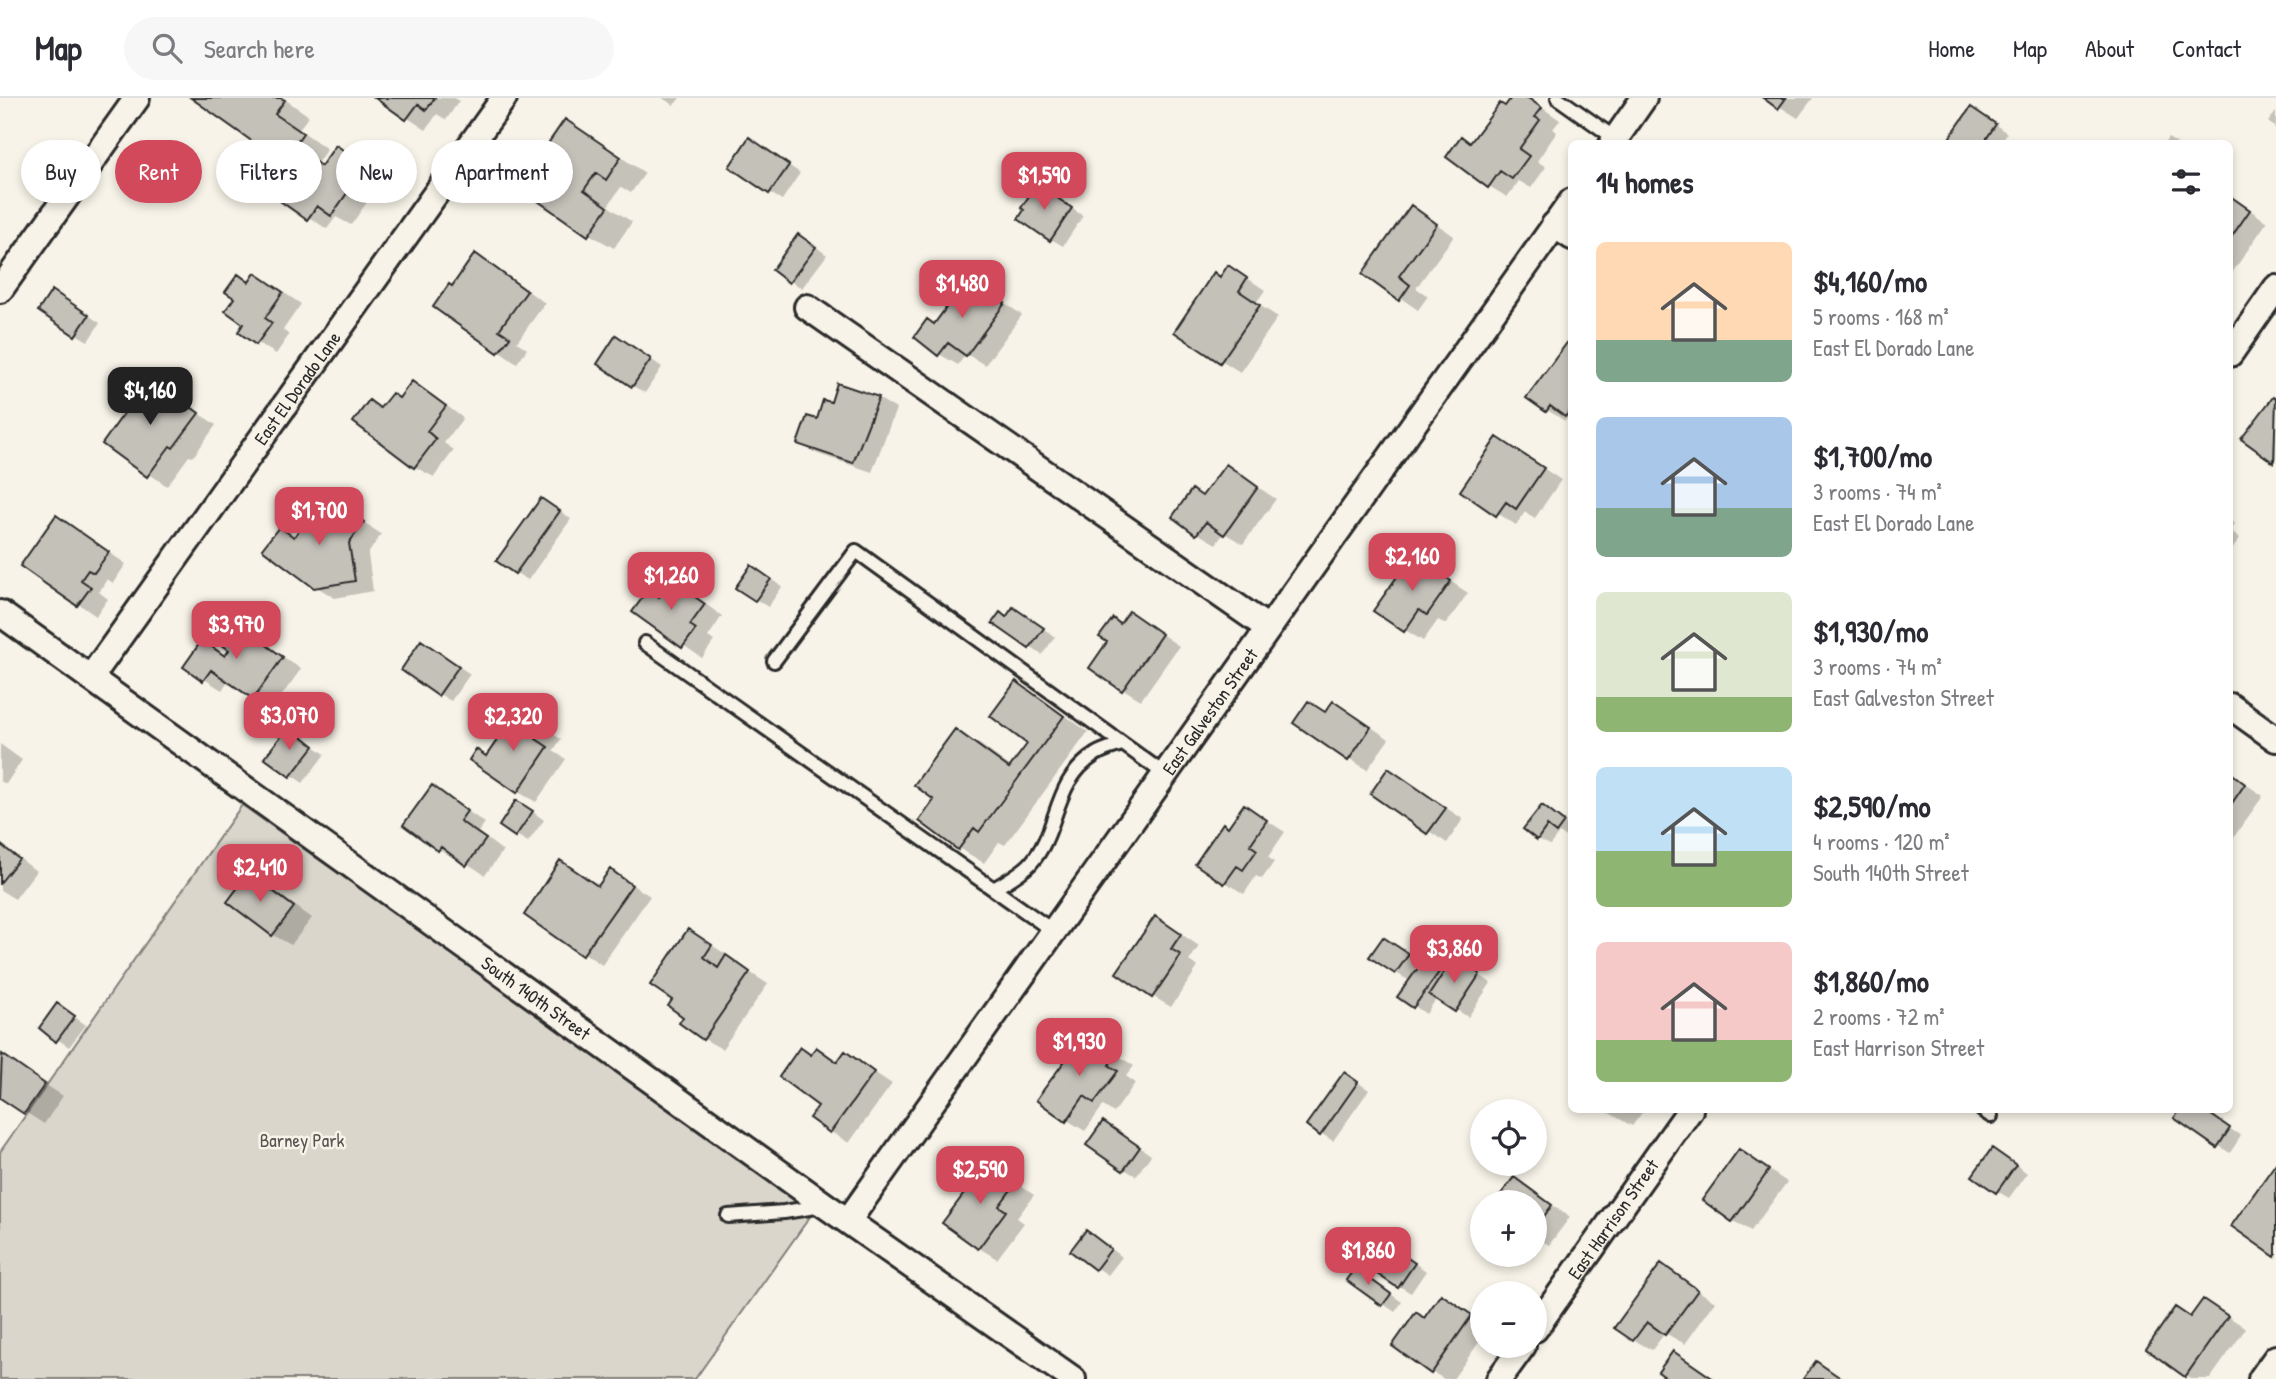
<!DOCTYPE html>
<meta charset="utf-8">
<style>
:root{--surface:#fff;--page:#f7f7f7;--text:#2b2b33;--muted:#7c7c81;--line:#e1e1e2;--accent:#d1495b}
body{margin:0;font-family:"Patrick Hand",sans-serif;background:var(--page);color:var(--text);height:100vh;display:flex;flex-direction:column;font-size:26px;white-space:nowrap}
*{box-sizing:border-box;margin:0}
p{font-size:23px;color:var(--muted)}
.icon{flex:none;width:38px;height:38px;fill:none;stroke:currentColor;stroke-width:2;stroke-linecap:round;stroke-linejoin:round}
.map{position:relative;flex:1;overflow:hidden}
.sheet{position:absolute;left:1568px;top:42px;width:665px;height:973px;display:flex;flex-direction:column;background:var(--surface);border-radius:10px;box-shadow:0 4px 10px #0003}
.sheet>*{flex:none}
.guide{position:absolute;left:21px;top:42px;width:665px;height:63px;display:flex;gap:14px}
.controls{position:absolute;left:1470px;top:1001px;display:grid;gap:14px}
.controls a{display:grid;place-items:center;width:77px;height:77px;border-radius:50%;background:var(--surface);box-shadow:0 4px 10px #0003;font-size:35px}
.price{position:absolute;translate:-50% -60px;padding:0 16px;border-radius:14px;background:var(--accent);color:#fff;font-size:23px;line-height:46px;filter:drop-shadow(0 2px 4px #0008)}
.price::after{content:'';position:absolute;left:50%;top:42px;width:21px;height:16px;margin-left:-10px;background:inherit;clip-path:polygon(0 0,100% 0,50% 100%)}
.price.active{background:#222;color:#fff}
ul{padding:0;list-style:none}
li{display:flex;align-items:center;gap:21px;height:175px;padding:0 28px}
li span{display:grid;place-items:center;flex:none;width:196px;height:140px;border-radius:10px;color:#555}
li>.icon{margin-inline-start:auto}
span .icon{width:84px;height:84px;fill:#fffc;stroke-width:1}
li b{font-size:30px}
h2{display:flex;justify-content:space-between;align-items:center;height:84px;padding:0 28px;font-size:30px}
.chip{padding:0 24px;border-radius:32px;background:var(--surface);box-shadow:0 4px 10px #0003;font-size:24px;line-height:63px}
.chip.active{background:var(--accent);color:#fff}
header{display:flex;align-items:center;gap:42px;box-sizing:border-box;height:98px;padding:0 35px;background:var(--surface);border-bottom:2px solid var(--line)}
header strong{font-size:33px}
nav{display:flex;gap:38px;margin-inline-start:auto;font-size:24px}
.search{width:490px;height:63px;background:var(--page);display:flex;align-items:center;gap:18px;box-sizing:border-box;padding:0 24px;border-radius:38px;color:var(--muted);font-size:26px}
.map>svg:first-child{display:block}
</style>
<header>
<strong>Map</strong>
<div class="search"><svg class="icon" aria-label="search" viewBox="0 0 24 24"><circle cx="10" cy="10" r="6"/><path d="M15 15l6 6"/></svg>Search here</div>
<nav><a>Home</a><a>Map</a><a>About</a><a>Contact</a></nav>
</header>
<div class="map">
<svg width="2276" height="1281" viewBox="0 0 2276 1281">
<rect width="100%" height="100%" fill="#f7f3e8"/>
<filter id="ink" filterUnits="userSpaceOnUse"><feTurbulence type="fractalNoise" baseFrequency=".0143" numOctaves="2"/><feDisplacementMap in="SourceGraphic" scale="14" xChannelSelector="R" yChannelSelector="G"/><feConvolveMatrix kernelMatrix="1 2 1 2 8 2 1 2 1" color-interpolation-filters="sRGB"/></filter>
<g filter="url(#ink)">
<path fill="#dad6cc" stroke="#82807c" stroke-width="2" d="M242 707 814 1113 695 1281H0V1054Z"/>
<path fill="#0003" fill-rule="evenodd" d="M194 0H283L309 18 299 31 327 51 317 65 323 69 355 60 384 80 351 127 336 119 327 131 268 93 277 79 253 63 263 49Z
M378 0H455L459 3 446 22 437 16 426 32Z
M662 0H680L674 7Z
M1513 0H1528L1560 22 1553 31 1557 34 1537 63 1546 69 1531 90 1519 83 1507 99 1489 88 1471 46Z
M1766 0H1813L1798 20Z
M2276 14V30L2268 24Z
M1983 18 2007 35 2000 46H1948Z
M566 23 645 75 631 95 621 89 608 108 632 124 614 150 589 136Z
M2168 40 2178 46H2164Z
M762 49 800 75 782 102 770 95Z
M1050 95 1083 118 1063 148 1051 141Z
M2230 98 2267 124 2232 175 2230 174Z
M1412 109 1454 138 1416 190 1428 198 1418 212 1364 175Z
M811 145 827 157 802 190 790 183Z
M476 157 545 205 517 244 527 251 517 265 435 208 452 190Z
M1221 180H1247L1265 192 1256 205 1278 219 1240 274 1176 234Z
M970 181 1022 217 985 267 966 256 958 267 939 256 935 227Z
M250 185 274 188 301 206 283 232 289 237 276 256 240 234 246 225Z
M65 201 100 225 88 243 76 236Z
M1572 241V321L1568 319 1565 323 1547 312Z
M629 246 662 269 645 295 633 288Z
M151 282 216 327 193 359 189 358 167 388 104 345Z
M412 285 431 296 463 320 444 345 454 352 434 379 415 369 355 323 400 302Z
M878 300 896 311 872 374 818 356 799 346 818 323Z
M2273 301 2276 302V364L2244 341Z
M1516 352 1561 382 1535 420 1525 414 1516 427 1463 393Z
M1226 368 1276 401 1243 446 1224 435 1216 446 1197 435 1203 400Z
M332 403 381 436 368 456 373 493 335 500 315 488 295 440 322 416Z
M554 409 571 421 528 482 516 475Z
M57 419 126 466 113 485 107 481 99 494 108 501 96 518 23 468Z
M2230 422 2235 426 2230 432 2240 440 2230 455Z
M1414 459 1468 495 1446 526 1438 522 1423 543 1405 532Z
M764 476 782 489 768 509 738 490Z
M649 493 661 500 690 495 722 518 708 539 714 543 702 560 635 514Z
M1130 515 1179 548 1141 602 1123 591Z
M1026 518 1055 539 1042 557 995 525Z
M234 525 301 571 272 611 229 582 222 592 204 581 203 544 226 558 231 552Z
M434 551 470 576 451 603 439 596Z
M1016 585 1041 600 1088 634 1005 747 999 744 984 765 959 750 937 702 956 633 981 647 1012 670 1030 645ZM1024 669 1027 671 980 735H976Z
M518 614 561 641 553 653 566 661 536 704 518 694 487 660Z
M1326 615 1352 616 1389 641 1367 672 1295 625Z
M289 630 325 656 303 685 267 660Z
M0 646 22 662 6 686 0 683Z
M1389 672 1463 721 1447 745 1372 696Z
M2230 675 2263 698 2231 743 2230 742Z
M432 689 485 725 478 734 503 753 485 777 459 760 457 762 439 751Z
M1244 708 1285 734 1268 759 1274 764 1262 781 1256 778 1244 796 1197 766 1229 730Z
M1542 709 1572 730V737L1569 741 1559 735 1550 747 1538 741Z
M529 711 544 722 528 744 516 737Z
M0 745 36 773 15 801 0 792Z
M561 764 600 789 610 773 650 798 602 867 526 816Z
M249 777 268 788 312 820 291 847 273 837Z
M1174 831 1199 848 1189 863 1198 869 1171 909 1152 898Z
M707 844 730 859 729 861 768 886 722 951 704 941 686 919Z
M1395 848 1420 864 1414 872 1417 874 1438 868 1446 874 1467 868 1491 885 1468 919 1437 900 1426 916 1400 898 1410 883 1396 875Z
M69 915 86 927 69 949 41 930Z
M1086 937 1134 968 1126 978 1135 985 1114 1015 1103 1008 1085 1033 1067 1022Z
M817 952 839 965 845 955 892 986 849 1045 831 1034 820 1007 812 958Z
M2 958 63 998 44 1026 0 998V962Z
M1356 983 1369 992 1333 1043 1308 1027Z
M1604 1012H1644L1632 1028Z
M2182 1012H2220L2214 1020 2241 1038 2230 1055 2176 1020Z
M1115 1032 1151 1057 1136 1078 1124 1071Z
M1740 1053 1787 1084 1751 1133 1733 1123Z
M2005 1059 2027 1075 2009 1100 1997 1093Z
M988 1066 1034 1097 1017 1120 1024 1125 997 1161 979 1150Z
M1514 1081 1570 1119 1549 1147 1544 1144 1535 1156V1104H1497Z
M1098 1141 1122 1159 1108 1177 1072 1153Z
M1523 1157H1534L1531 1161Z
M1407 1160 1426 1173 1411 1195 1399 1188Z
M1662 1168 1715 1204 1685 1246 1665 1235 1652 1252 1634 1242Z
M1367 1179 1402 1204 1395 1214 1349 1182Z
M1442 1198 1482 1224V1240L1453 1281H1444L1432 1274 1426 1221Z
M2204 1203 2246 1230 2210 1281H2192L2148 1251 2191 1221Z"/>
<path fill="#c4c1b9" stroke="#2b2b2b" stroke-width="2" d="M191 0H281L285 2 275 16 303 35 272 79 250 63 260 49Z
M375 0H435L426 12 418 6 406 22Z
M1511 0H1528L1542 10 1535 19 1540 22 1519 51 1529 58 1512 81 1500 73 1488 90 1446 59 1461 38 1470 45 1500 5 1505 8Z
M1763 0H1786L1778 11Z
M1971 9 1996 26 1983 46H1945Z
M565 21 621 59 606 82 596 75 584 92 608 109 588 138 518 89Z
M749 39 789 67 769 96 729 69Z
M336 47 366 68 331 118 317 108 307 122 266 93 296 50 321 68Z
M1037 86 1072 110 1050 143 1018 121 1024 112 1021 110Z
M2230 98 2250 112 2230 141Z
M1411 107 1437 126 1399 178 1410 187 1399 203 1362 176Z
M798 136 816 149 789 185 772 172Z
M475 155 527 193 499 232 510 239 498 255 433 209 449 186 452 188Z
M1228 167 1247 180 1239 193 1260 207 1220 265 1174 234 1214 174 1220 179Z
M255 175 283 194 265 220 272 225 256 247 238 234 243 226 225 213 234 200 225 194 238 176 249 184Z
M969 179 1005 205 966 258 948 245 938 258 914 239 927 221 934 226Z
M52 192 89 217 75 238 38 213Z
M616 237 651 261 632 289 597 266Z
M1572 238V311L1565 319 1550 308 1546 314 1526 300Z
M150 279 199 315 173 350 170 348 147 379 102 346Z
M412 283 446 308 427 333 436 341 414 370 353 324 369 302 380 310 392 295 399 300Z
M837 285 879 299 853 365 797 346 807 318 817 321 823 302 831 304Z
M2273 299 2276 301 2274 365 2241 341Z
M1497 339 1544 370 1516 411 1506 404 1496 418 1460 393Z
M1226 366 1258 389 1224 437 1206 424 1196 437 1172 419 1192 391 1202 398Z
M331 400 364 424 349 445 355 483 314 490 262 451 279 429 294 439 315 409 321 414Z
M541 400 560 413 515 476 496 463Z
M56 417 109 454 94 475 88 472 81 482 91 489 77 508 20 468Z
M1413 456 1451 483 1427 517 1419 512 1404 534 1373 513Z
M751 467 771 481 755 503 735 490Z
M671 482 705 506 690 527 696 531 682 550 632 514 649 491 659 499Z
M1013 509 1044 530 1029 551 992 525 1000 514 1006 519Z
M1129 513 1162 536 1122 593 1089 570 1107 544 1099 539 1113 520 1120 526Z
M233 523 283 559 253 601 211 572 203 583 183 569 202 542 225 558 229 552 218 544Z
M421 542 459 568 438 598 401 572Z
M1016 583 1064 618 979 734 974 730 958 752 919 723 934 702 914 687 955 631 1009 670 1027 646 990 618Z
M1308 603 1325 614 1333 603 1371 629 1348 663 1293 625Z
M518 612 543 629 536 641 548 649 517 695 469 662 476 651 486 658Z
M289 628 314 648 290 679 264 660Z
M1388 670 1446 710 1427 736 1370 696Z
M2230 674 2245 686 2230 708Z
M432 687 467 713 460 723 486 741 466 768 441 749 438 753 403 727Z
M516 702 533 713 515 739 499 728Z
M1244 706 1267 722 1250 747 1257 752 1243 772 1237 768 1224 786 1195 766 1223 725 1228 729Z
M1542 707 1564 724 1556 735 1547 728 1537 742 1523 731Z
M0 746 19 761 0 785Z
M560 762 598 788 610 771 632 787 582 858 524 817Z
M249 775 294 809 272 838 227 804Z
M1155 818 1181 836 1171 851 1181 857 1152 900 1116 875Z
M688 831 712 847 704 859 718 870 726 857 750 874 703 942 679 925 683 919 668 908 672 902 650 887Z
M1383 839 1409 856 1395 876 1369 859Z
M1426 859 1442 870 1413 910 1397 899Z
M1454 859 1480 876 1455 914 1429 897Z
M57 905 75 918 56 944 39 930Z
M1086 934 1116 956 1109 967 1118 973 1094 1005 1084 998 1066 1024 1036 1002Z
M800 949 811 957 816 949 837 964 845 953 874 974 830 1035 809 1020 818 1008 779 979Z
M2 956 45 986 24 1016 0 1000Z
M1344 974 1358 984 1320 1038 1306 1027Z
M2180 1012H2204L2230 1030 2217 1050 2174 1020Z
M1103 1023 1140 1049 1123 1073 1086 1047Z
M1992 1050 2016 1067 1996 1095 1972 1078Z
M1739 1051 1769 1072 1732 1124 1702 1102Z
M988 1064 1016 1085 999 1108 1006 1113 978 1151 942 1125Z
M2276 1065V1157L2275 1159 2231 1128Z
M1514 1079 1552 1107 1535 1131V1104H1495Z
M1086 1132 1111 1151 1095 1172 1070 1153Z
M1394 1151 1415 1165 1398 1190 1377 1176Z
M1661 1165 1698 1192 1665 1237 1647 1224 1633 1243 1614 1230Z
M1355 1170 1391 1196 1382 1208 1346 1182Z
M1441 1196 1472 1217 1431 1276 1392 1248 1416 1214 1424 1220Z
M2203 1201 2228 1218 2185 1279 2146 1251 2175 1209 2190 1219Z
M1673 1253 1712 1280 1711 1281H1668L1658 1274Z
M1816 1263 1842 1281H1803Z"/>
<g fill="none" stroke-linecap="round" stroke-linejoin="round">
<g stroke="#2b2b2b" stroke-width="18">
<path id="service" d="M1558 0 1616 41
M645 545 1053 833
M774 563 856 453 1166 677
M994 791C1005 784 1020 776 1030 766 1061 732 1051 684 1096 656 1104 651 1114 649 1122 646
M1982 1012 1991 1018
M728 1118 784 1114 822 1108"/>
</g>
<g stroke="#2b2b2b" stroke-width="30">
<g id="minor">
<path d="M1612 46 1644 0"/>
<path d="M1554 127 1572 139"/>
<path d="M0 192 137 0"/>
<path d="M807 209 1268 530"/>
<path d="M2230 256 2276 190"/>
<path id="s1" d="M0 515 826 1108 1073 1281"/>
<path id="s2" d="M91 579 504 0"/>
<path d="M2230 608 2276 641"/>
<path id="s3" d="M848 1123 1572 103"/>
<path id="s4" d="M1535 1231 1690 1012"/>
<path d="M1499 1281 1523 1248"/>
<path d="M2261 1281 2276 1260"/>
</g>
</g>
<use href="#service" stroke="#f7f3e8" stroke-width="12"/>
<use href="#minor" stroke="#f7f3e8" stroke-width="24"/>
</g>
</g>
<g text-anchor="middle" stroke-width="5" stroke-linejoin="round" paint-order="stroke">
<g font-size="19" fill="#2b2b2b" stroke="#f7f3e8">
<text dy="7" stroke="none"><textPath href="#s2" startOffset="355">East El Dorado Lane</textPath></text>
<text dy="7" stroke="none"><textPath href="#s3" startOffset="625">East Galveston Street</textPath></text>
<text dy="7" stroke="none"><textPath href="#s1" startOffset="660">South 140th Street</textPath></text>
<text dy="7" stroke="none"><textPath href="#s4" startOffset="135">East Harrison Street</textPath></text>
</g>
<g font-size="19" fill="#575653" stroke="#f7f3e8">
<text x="302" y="1049">Barney Park</text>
</g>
</g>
</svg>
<div class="controls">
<a><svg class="icon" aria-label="locate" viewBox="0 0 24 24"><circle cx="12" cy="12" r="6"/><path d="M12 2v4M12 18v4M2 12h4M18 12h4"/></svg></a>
<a>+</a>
<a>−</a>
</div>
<b class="price" style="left:1044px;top:114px">$1,590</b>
<b class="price" style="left:962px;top:222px">$1,480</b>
<b class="price active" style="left:150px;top:329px">$4,160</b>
<b class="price" style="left:319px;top:449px">$1,700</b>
<b class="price" style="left:1412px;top:495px">$2,160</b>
<b class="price" style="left:671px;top:514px">$1,260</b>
<b class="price" style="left:236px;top:563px">$3,970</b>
<b class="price" style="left:289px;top:654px">$3,070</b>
<b class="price" style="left:513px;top:655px">$2,320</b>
<b class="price" style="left:260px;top:806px">$2,410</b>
<b class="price" style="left:1454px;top:887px">$3,860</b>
<b class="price" style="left:1079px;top:980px">$1,930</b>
<b class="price" style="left:980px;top:1108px">$2,590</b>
<b class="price" style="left:1368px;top:1189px">$1,860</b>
<div class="guide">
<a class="chip">Buy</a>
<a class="chip active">Rent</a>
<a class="chip">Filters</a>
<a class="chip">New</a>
<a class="chip">Apartment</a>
</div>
<section class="sheet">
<h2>14 homes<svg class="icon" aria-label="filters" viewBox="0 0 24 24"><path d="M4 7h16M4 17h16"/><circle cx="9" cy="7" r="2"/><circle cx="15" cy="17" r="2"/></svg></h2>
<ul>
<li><span style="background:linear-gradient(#ffd9b3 70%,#7fa58c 0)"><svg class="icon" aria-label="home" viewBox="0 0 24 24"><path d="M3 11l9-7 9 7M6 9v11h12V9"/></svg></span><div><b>$4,160/mo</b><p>5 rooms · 168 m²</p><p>East El Dorado Lane</p></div></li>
<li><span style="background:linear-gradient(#a9c7e8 65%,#7fa58c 0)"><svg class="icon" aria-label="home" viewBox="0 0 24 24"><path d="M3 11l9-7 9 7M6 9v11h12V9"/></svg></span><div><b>$1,700/mo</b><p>3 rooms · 74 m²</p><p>East El Dorado Lane</p></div></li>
<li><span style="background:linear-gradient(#dfe7d0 75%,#8fb573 0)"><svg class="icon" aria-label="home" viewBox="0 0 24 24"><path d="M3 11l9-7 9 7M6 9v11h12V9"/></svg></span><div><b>$1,930/mo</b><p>3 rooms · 74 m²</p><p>East Galveston Street</p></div></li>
<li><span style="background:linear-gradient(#bfe0f5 60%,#8fb573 0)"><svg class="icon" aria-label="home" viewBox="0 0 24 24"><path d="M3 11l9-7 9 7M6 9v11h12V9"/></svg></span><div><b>$2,590/mo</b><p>4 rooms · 120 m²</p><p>South 140th Street</p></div></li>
<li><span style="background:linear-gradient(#f6c9c9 70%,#8fb573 0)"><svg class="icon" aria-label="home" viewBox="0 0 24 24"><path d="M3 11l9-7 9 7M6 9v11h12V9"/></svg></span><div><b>$1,860/mo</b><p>2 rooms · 72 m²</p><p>East Harrison Street</p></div></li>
</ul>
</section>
</div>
